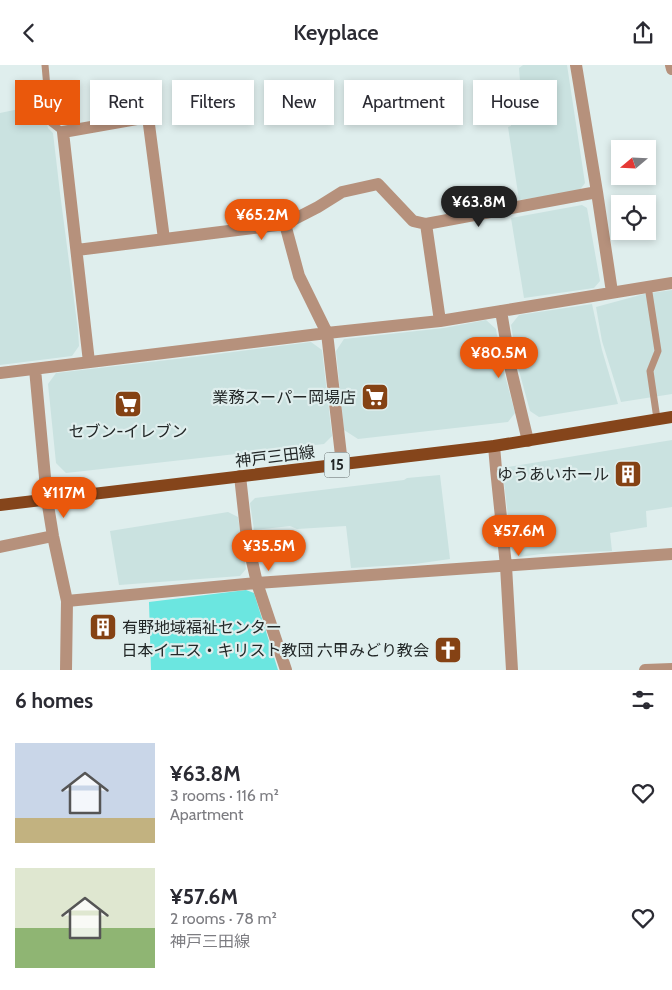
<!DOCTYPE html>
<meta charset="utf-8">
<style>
:root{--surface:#fff;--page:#f7f7f7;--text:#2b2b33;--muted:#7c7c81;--accent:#ea580c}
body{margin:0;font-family:Cabin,"Noto Sans JP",sans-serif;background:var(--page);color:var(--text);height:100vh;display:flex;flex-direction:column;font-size:19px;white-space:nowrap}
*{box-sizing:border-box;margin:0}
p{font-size:16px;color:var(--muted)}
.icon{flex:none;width:28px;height:28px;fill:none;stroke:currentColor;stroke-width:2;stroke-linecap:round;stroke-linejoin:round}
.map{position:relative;height:605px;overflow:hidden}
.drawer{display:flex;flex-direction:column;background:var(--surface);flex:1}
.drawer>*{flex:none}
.hud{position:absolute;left:15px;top:15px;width:642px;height:45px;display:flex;gap:10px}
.needle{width:32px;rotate:251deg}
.buttons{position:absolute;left:611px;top:75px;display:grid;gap:10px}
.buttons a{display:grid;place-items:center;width:45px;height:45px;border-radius:0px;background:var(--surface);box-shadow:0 2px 8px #0003;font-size:25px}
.price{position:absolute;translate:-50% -42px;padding:0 11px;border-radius:18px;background:var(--accent);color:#fff;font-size:16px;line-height:32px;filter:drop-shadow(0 1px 2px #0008)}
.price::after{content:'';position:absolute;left:50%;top:30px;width:15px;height:11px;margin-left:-8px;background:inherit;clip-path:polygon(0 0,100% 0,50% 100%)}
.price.selected{background:#222;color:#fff}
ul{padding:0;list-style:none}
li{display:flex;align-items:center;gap:15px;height:125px;padding:0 15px}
li span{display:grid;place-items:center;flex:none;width:140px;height:100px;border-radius:0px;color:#555}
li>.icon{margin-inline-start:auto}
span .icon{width:60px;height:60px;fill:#fffc;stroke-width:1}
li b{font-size:21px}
h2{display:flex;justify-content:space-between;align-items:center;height:60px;padding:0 15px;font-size:21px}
.tag{padding:0 18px;border-radius:0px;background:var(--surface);box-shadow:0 2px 8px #0003;font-size:18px;line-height:45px}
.tag.selected{background:var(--accent);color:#fff}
header{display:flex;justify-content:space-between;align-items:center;height:65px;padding:0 15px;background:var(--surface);font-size:22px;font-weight:600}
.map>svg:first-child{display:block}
</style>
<header><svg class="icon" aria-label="back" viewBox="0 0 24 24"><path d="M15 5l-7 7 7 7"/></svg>Keyplace<svg class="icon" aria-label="share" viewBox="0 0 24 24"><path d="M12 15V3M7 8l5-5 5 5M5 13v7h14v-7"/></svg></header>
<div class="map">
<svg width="672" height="605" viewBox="0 0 672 605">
<rect width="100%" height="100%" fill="#dfeeed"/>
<path fill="#cae2e0" d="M523 0H567L585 118 579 126 519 135 508 62 511 61 509 47 524 44 520 16 519 3Z
M43 39 48 63 53 68 60 128 78 265 79 281 72 291 0 300V48Z
M582 140 587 143 600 216 594 223 524 233 511 153Z
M672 225V329L621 337 602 276 596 242 644 229Z
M592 239 602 285 618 339 539 352 530 346 518 302 511 260 519 250Z
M486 255 496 264 502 299 515 348 508 357 358 374 344 365 336 286 344 274 444 263Z
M311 277 322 285 332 371 324 379 66 408 56 398 48 319 56 308 202 291Z
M672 375V442L646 446 647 462 610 468 612 486 541 489 519 492 512 485 503 409 508 402Z
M440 410 450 494 415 499 351 503 346 461 297 464 290 461 254 465 250 438 255 433 404 415 407 413Z
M228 447 238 452 246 504 240 511 119 520 110 466Z"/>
<path fill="#6be6e0" d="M246 525 254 528 278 605H151L149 537Z"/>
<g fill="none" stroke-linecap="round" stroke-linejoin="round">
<path stroke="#b6917c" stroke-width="7" d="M45 0 50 57 63 67
M648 221 658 286 650 306 657 354"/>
<path stroke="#b6917c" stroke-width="12" d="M576 0 597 127 612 227
M671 0 672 4
M285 159 299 211 327 268 342 399
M77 185 285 159 318 142 342 127 378 119 413 156 426 159
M501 246 511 305 528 376
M440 256 426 159 597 127
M89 297 63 67 148 52 164 174
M35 304 47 434 53 471 67 536 66 605
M0 308 327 268 440 256 672 218
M494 381 496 404 506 501 512 605
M240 411 247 474 257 518 286 605
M0 482 53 471
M67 536 257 518 672 489
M645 605 672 604"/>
<path stroke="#85451b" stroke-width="12" d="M0 440 494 381 672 352"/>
</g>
<defs>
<g id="supermarket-square" transform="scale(1.4375)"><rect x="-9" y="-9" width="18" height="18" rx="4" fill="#854214" stroke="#dfeeed"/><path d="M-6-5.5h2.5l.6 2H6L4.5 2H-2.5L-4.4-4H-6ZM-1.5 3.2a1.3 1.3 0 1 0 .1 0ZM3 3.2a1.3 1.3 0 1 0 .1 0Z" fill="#fff"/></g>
<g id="building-square" transform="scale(1.4375)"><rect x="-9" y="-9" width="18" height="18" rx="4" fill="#854214" stroke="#dfeeed"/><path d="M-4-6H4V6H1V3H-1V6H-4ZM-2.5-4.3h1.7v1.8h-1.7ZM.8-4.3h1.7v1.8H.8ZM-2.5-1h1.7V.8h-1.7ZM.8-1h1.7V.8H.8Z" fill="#fff"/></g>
<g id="church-square" transform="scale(1.4375)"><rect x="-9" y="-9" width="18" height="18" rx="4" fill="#854214" stroke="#dfeeed"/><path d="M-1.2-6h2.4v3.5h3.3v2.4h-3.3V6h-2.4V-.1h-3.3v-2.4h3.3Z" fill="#fff"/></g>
</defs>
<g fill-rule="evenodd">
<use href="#supermarket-square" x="375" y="332"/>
<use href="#supermarket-square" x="128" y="339"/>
<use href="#building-square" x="628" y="409"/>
<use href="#building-square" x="103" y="562"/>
<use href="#church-square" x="448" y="585"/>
</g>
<g text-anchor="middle" stroke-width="4.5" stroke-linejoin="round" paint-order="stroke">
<rect fill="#dfeeed" stroke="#5b6362" stroke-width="1" x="324.5" y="387.5" width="25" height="25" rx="4"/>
<g font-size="15" font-weight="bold" fill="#222727">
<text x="337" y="405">15</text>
</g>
<g font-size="16" fill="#222727" stroke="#dfeeed" text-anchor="end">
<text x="356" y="338">業務スーパー岡場店</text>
<text x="128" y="372" text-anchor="middle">セブン-イレブン</text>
<text x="609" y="415">ゆうあいホール</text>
<text x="122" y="568" text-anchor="start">有野地域福祉センター</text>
<text x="429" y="591">日本イエス・キリスト教団 六甲みどり教会</text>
</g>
<g font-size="16" fill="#222727" stroke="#dfeeed">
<text transform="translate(275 391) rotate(-7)" y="6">神戸三田線</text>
</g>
</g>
</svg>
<div class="buttons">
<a><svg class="needle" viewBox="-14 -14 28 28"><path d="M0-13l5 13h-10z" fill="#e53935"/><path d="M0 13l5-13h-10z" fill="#7c7c81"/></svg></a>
<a><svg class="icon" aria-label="locate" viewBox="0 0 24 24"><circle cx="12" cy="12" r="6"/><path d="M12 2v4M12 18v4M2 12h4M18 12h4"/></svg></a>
</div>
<b class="price selected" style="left:479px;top:163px">¥63.8M</b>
<b class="price" style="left:262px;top:176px">¥65.2M</b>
<b class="price" style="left:499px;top:314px">¥80.5M</b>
<b class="price" style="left:64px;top:454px">¥117M</b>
<b class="price" style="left:519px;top:492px">¥57.6M</b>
<b class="price" style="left:269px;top:507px">¥35.5M</b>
<div class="hud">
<a class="tag selected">Buy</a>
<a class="tag">Rent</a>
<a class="tag">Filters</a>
<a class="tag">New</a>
<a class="tag">Apartment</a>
<a class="tag">House</a>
</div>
</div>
<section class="drawer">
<h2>6 homes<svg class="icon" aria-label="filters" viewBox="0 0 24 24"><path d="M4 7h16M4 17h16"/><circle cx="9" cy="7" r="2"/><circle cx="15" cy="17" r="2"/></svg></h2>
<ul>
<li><span style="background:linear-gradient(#c9d6e8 75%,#c2b280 0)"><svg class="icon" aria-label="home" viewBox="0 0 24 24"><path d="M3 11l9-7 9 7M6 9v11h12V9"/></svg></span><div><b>¥63.8M</b><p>3 rooms · 116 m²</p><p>Apartment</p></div><svg class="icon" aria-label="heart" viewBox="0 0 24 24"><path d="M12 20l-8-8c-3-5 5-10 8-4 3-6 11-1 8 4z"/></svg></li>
<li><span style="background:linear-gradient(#dfe7d0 60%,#8fb573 0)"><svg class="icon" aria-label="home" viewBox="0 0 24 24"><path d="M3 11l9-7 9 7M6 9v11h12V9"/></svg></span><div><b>¥57.6M</b><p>2 rooms · 78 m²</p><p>神戸三田線</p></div><svg class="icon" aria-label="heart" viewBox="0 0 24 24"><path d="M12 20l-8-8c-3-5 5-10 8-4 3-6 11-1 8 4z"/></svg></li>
</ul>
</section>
